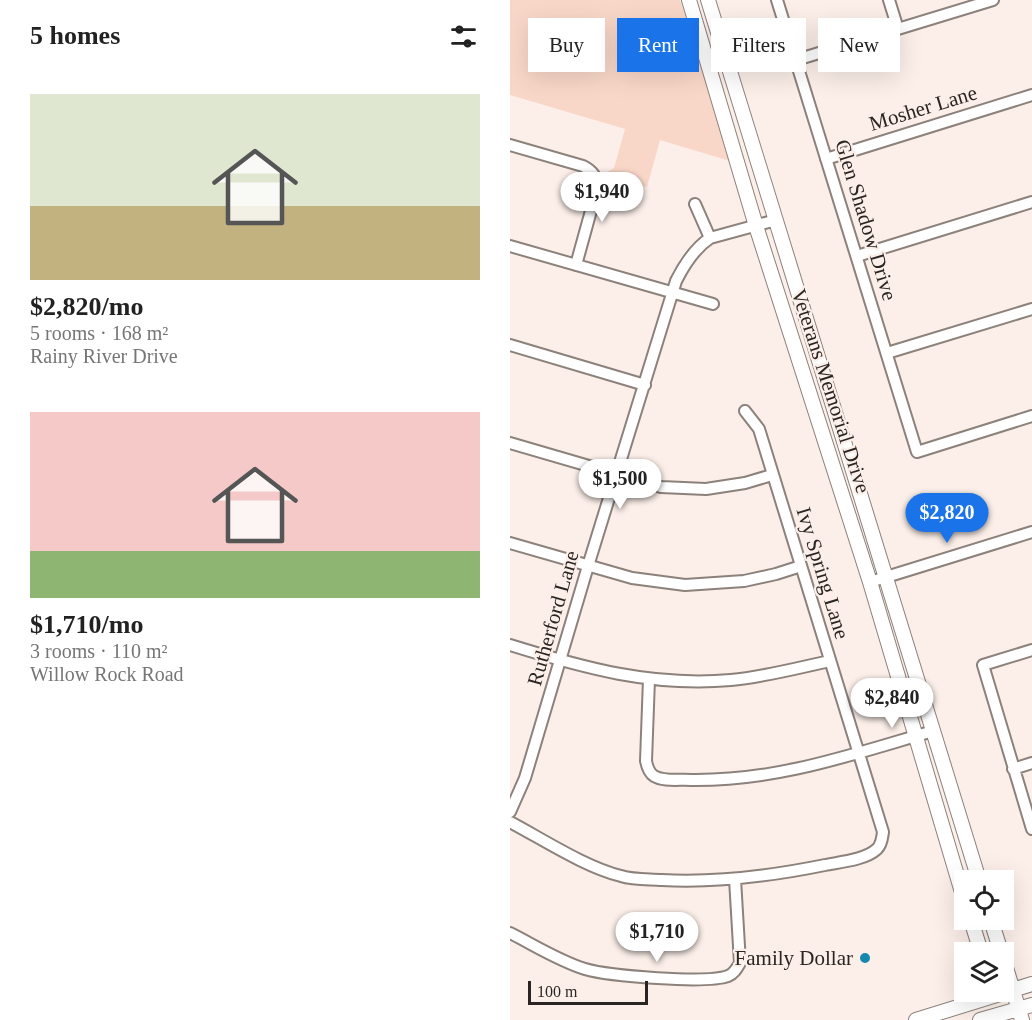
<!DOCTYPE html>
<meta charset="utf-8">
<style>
:root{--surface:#fff;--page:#f2f2f2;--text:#222;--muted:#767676;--accent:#1a73e8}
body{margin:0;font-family:"Times New Roman",serif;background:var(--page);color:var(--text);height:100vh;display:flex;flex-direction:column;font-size:22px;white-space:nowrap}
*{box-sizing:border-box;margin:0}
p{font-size:20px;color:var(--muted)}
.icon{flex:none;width:33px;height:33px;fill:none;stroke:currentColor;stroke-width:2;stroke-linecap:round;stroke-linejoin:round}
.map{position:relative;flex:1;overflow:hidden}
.panel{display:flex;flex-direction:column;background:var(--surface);width:510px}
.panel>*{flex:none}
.guide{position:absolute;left:18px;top:18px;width:414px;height:54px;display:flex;gap:12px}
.controls{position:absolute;left:444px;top:870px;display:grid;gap:12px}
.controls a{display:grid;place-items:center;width:60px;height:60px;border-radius:0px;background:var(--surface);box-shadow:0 6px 24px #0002;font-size:30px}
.scale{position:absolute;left:18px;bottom:15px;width:120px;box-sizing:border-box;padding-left:6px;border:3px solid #2a2523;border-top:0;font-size:16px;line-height:21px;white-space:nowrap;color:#2a2523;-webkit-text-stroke:4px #fcefe9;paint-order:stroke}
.price{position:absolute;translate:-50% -51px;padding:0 14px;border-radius:21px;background:#fff;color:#222;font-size:20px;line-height:39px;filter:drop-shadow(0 2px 3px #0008)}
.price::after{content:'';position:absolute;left:50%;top:36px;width:18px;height:14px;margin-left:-9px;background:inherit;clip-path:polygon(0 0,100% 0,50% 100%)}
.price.on{background:var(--accent);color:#fff}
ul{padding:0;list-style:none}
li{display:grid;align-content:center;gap:12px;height:318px;padding:0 30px}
li span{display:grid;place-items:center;height:186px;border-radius:0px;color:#555}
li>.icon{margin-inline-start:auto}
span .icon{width:108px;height:108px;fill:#fffc;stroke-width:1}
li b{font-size:26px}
h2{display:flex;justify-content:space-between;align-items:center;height:72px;padding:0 30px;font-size:26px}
.chip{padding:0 21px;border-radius:0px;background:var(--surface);box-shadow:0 6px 24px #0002;font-size:21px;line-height:54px}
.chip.on{background:var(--accent);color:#fff}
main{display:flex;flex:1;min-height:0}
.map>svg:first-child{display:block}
</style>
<main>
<section class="panel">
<h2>5 homes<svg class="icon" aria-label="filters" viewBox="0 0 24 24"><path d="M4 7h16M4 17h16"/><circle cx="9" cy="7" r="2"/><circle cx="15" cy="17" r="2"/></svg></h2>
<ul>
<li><span style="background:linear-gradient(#dfe7d0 60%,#c2b280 0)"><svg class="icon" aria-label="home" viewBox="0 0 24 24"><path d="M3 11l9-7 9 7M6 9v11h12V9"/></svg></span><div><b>$2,820/mo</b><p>5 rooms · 168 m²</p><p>Rainy River Drive</p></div></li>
<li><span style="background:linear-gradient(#f6c9c9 75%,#8fb573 0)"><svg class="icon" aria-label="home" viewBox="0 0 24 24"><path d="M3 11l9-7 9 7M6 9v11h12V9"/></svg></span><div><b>$1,710/mo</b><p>3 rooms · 110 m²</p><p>Willow Rock Road</p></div></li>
</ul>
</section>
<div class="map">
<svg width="522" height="1020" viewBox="0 0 522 1020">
<rect width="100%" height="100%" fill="#fcefe9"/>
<path fill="#f9d7c8" d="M0 0H170L220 161 150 140 137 187 107 178 92 181 91 176 104 168 115 129 0 95Z"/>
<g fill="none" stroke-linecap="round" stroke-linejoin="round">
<g stroke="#8c817b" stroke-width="14">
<path id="minor" d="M267 0 407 452 522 416
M379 0 388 29
M286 60 483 0
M0 145 73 166C83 171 88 178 87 189L66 265
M316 159 522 95
M185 204 200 238
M0 246 203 304
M347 256 522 202
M0 345 135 385
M377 353 522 309
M0 443 151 487 196 489 235 483 262 475
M0 543 122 578 175 585 234 581 266 574 291 566
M360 582 522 532
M0 645C74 668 142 687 221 680 254 677 287 668 320 661
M522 650 473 665 522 829
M139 679 136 761C137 766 139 773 144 776 154 782 170 779 181 780 268 781 340 755 423 731
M503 769 522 763
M0 812 15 778 78 566 166 281C174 265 185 248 200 238L266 220
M0 822C34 840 75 867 111 876 124 880 138 879 152 880 207 883 261 876 315 865 330 862 355 860 367 849 372 844 372 838 373 832L249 429 235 411
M0 933C24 945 49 961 75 969 99 976 196 984 218 976 224 974 227 968 230 963L225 879"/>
</g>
<g stroke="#8c817b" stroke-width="16">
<path id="major" d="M179 0 246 226 360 582 454 899
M198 0 469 880
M461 920 471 952
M481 920 491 952
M494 961 512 1020
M406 1020 522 984
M470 1020 522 1005"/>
</g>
<use href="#minor" stroke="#fff" stroke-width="10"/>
<use href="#major" stroke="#fff" stroke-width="14"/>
</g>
<circle fill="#1389ad" stroke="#fcefe9" stroke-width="2" cx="355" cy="958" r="6"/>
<g text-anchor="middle" stroke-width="4.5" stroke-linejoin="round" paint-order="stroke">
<g font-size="21" fill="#2a2523" stroke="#fcefe9">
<text transform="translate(413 108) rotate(-17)" y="7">Mosher Lane</text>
<text transform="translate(356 220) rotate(73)" y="7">Glen Shadow Drive</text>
<text transform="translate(321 391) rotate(72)" y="7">Veterans Memorial Drive</text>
<text transform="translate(313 573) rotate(73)" y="7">Ivy Spring Lane</text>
<text transform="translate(43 618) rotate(-74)" y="7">Rutherford Lane</text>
</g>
<g font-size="21" fill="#2a2523" stroke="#fcefe9" text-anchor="end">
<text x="343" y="965">Family Dollar</text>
</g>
</g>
</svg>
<div class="controls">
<a><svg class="icon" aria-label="locate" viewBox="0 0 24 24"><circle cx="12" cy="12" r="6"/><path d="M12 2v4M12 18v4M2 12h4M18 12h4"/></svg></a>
<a><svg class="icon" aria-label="layers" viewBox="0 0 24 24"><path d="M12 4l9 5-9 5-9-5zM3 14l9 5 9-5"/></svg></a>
</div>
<div class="scale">100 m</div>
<b class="price" style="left:92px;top:223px">$1,940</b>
<b class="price" style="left:110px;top:510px">$1,500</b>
<b class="price on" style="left:437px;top:544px">$2,820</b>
<b class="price" style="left:382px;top:729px">$2,840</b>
<b class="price" style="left:147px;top:963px">$1,710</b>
<div class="guide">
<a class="chip">Buy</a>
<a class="chip on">Rent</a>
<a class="chip">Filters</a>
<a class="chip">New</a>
</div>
</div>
</main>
